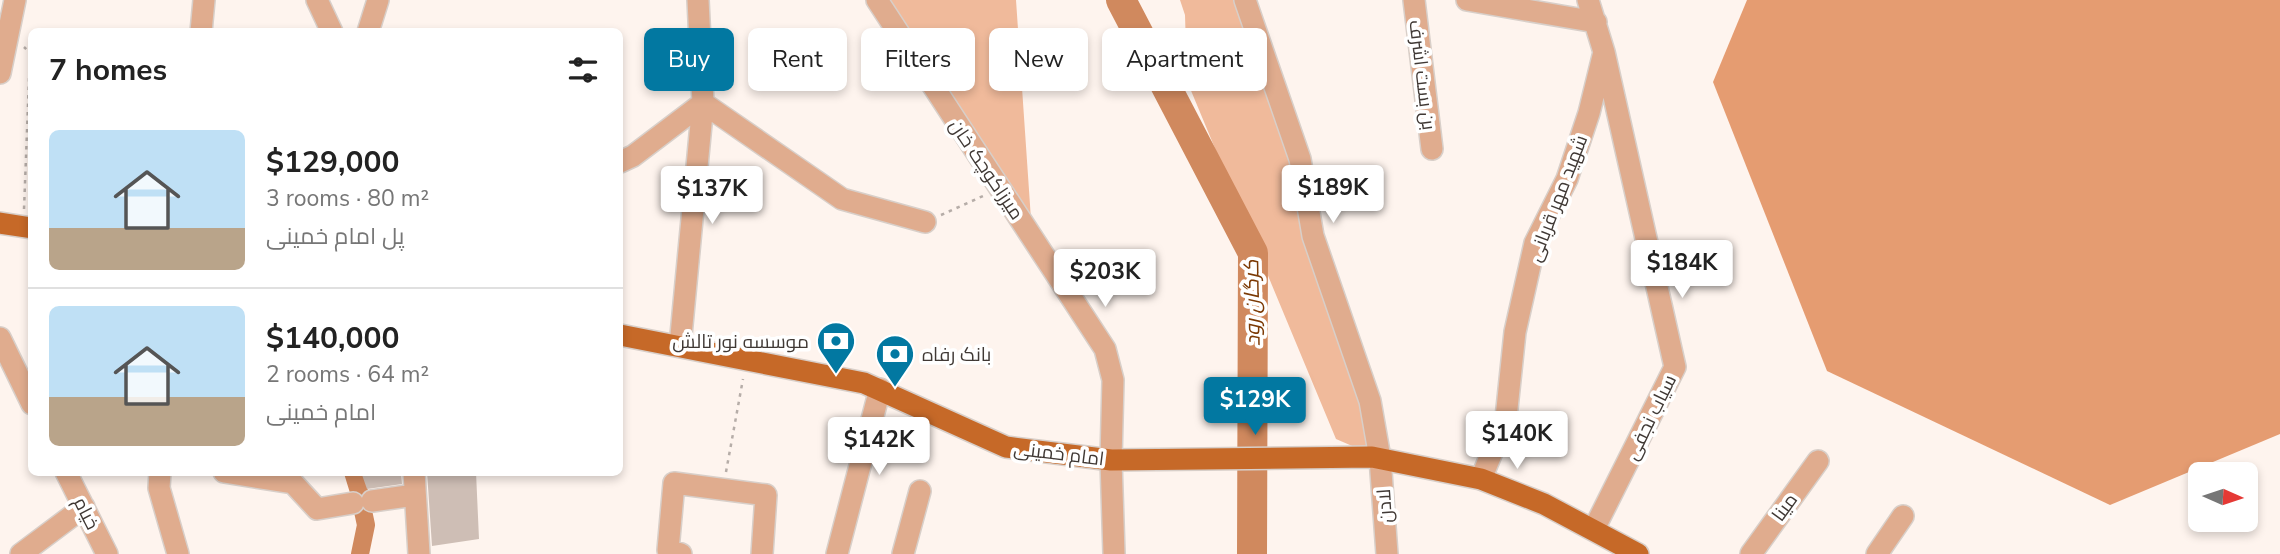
<!DOCTYPE html>
<meta charset="utf-8">
<style>
:root{--surface:#fff;--page:#f2f2f2;--text:#222;--muted:#767676;--line:#e0e0e0;--accent:#0278a1}
body{margin:0;font-family:"Nunito Sans",Cairo,sans-serif;background:var(--page);color:var(--text);height:100vh;display:flex;flex-direction:column;font-size:26px;white-space:nowrap}
*{box-sizing:border-box;margin:0}
p{font-size:23px;color:var(--muted)}
.icon{flex:none;width:38px;height:38px;fill:none;stroke:currentColor;stroke-width:2;stroke-linecap:round;stroke-linejoin:round}
.map{position:relative;flex:1;overflow:hidden}
.sheet{position:absolute;left:28px;top:28px;width:595px;height:448px;display:flex;flex-direction:column;background:var(--surface);border-radius:10px;box-shadow:0 4px 10px #0003}
.sheet>*{flex:none}
.hud{position:absolute;left:644px;top:28px;width:665px;height:63px;display:flex;gap:14px}
.needle{width:46px;rotate:93deg}
.controls{position:absolute;left:2188px;top:462px;display:grid;gap:14px}
.controls a{display:grid;place-items:center;width:70px;height:70px;border-radius:10px;background:var(--surface);box-shadow:0 4px 10px #0003;font-size:35px}
.price{position:absolute;translate:-50% -60px;padding:0 16px;border-radius:7px;background:#fff;color:#222;font-size:23px;line-height:46px;filter:drop-shadow(0 2px 4px #0008)}
.price::after{content:'';position:absolute;left:50%;top:42px;width:21px;height:16px;margin-left:-10px;background:inherit;clip-path:polygon(0 0,100% 0,50% 100%)}
.price.active{background:var(--accent);color:#fff}
ul{padding:0;list-style:none}
li{display:flex;align-items:center;gap:21px;height:175px;padding:0 21px}
li+li{border-top:2px solid var(--line)}
li span{display:grid;place-items:center;flex:none;width:196px;height:140px;border-radius:10px;color:#555}
li>.icon{margin-inline-start:auto}
span .icon{width:84px;height:84px;fill:#fffc;stroke-width:1}
li b{font-size:30px}
h2{display:flex;justify-content:space-between;align-items:center;height:84px;padding:0 21px;font-size:30px}
.tag{padding:0 24px;border-radius:10px;background:var(--surface);box-shadow:0 4px 10px #0003;font-size:24px;line-height:63px}
.tag.active{background:var(--accent);color:#fff}
.map>svg:first-child{display:block}
</style>
<div class="map">
<svg width="2280" height="554" viewBox="0 0 2280 554">
<rect width="100%" height="100%" fill="#fef4ee"/>
<path fill="#f0ba9b" d="M877 0H1016L1032 234Z
M1180 0H1241L1380 458 1336 439 1187 81 1185 15Z"/>
<path fill="#e59c71" d="M1747 0H2280V434L2110 505 1827 371 1713 82Z"/>
<g fill="none" stroke-linecap="round" stroke-linejoin="round">
<path stroke="#d0895e" stroke-width="18" d="M353 472 361 498
M360 554 366 525 363 511"/>
<path stroke="#d0895e" stroke-width="30" d="M1121 0 1253 253 1252 554"/>
</g>
<path fill="#cebeb5" d="M361 472H401L402 484 367 489Z
M427 472H476L479 539 432 546Z"/>
<g fill="none" stroke-linecap="round" stroke-linejoin="round">
<g stroke="#d8cfc9" stroke-width="24">
<path id="minor" d="M317 0 332 32
M877 0 1105 349 1113 380 1111 460 1114 554
M1245 0 1300 159 1313 236 1370 401 1380 458 1387 554
M1414 0 1432 149
M1467 0 1596 22
M201 32 204 0
M368 32 378 0
M0 73 15 0
M703 103 842 199 925 222
M620 162 633 156 703 103
M0 338 32 404
M680 346 703 103 698 0
M66 472 107 554
M160 472 159 488 178 554
M224 472 293 483 317 509 353 503
M414 472 419 554
M1481 479 1506 418 1515 332 1535 243 1567 179 1589 113 1604 52 1588 0
M372 501 415 495
M1594 529 1675 367 1604 52
M21 554 84 507
M681 554 668 550 674 483 766 495 762 554
M837 554 880 389
M903 554 920 491
M1751 554 1818 461
M1877 554 1903 516"/>
</g>
<g stroke="#d8cfc9" stroke-width="24">
<path id="major" d="M0 223 32 228
M620 335 864 383 1006 447 1111 460 1372 457 1481 479 1544 504 1638 554"/>
</g>
<path stroke="#b6ada8" stroke-width="2.5" stroke-dasharray="3.5 5" stroke-linecap="butt" d="M24 209 30 53 24 47
M941 215 983 196
M726 472 743 379"/>
<use href="#minor" stroke="#e0ac8e" stroke-width="21"/>
<use href="#major" stroke="#c66928" stroke-width="21"/>
</g>
<defs>
<g id="bank-pin" transform="scale(2.0125)"><path d="M0 17L-7.5 6A9.5 9.5 0 1 1 7.5 6Z" fill="#0278a1" stroke="#fff"/><path d="M-6-4H6V4H-6ZM0-2.3a2.3 2.3 0 1 0 0 4.6a2.3 2.3 0 1 0 0-4.6Z" fill="#fff"/></g>
</defs>
<g fill-rule="evenodd">
<use href="#bank-pin" x="836" y="341"/>
<use href="#bank-pin" x="895" y="354"/>
</g>
<g text-anchor="middle" stroke-width="7" stroke-linejoin="round" paint-order="stroke">
<g font-size="19" fill="#403935" stroke="#fff">
<text transform="translate(1423 75) rotate(83)" y="7">بن بست اشرف</text>
<text transform="translate(987 169) rotate(56)" y="7">میرزاکوچک خان</text>
<text transform="translate(1557 198) rotate(-69)" y="7">شهید مهر قربانی</text>
<text transform="translate(1650 417) rotate(-64)" y="7">سیاب نجفی</text>
<text transform="translate(1059 453) rotate(7)" y="7">امام خمینی</text>
<text transform="translate(1384 506) rotate(-94)" y="7">لادن</text>
<text transform="translate(1784 507) rotate(-54)" y="7">مینا</text>
<text transform="translate(87 513) rotate(63)" y="7">خیام</text>
</g>
<g font-size="19" fill="#403935" stroke="#fff" text-anchor="end">
<text x="809" y="348">موسسه نور تالش</text>
<text x="922" y="361" text-anchor="start">بانک رفاه</text>
</g>
<g font-size="21" font-style="italic" fill="#7c3a05" stroke="#fff">
<text transform="translate(1252 303) rotate(-91)" y="7">کرگان رود</text>
</g>
</g>
</svg>
<div class="controls">
<a><svg class="needle" viewBox="-14 -14 28 28"><path d="M0-13l5 13h-10z" fill="#e53935"/><path d="M0 13l5-13h-10z" fill="#767676"/></svg></a>
</div>
<b class="price" style="left:1333px;top:225px">$189K</b>
<b class="price" style="left:712px;top:226px">$137K</b>
<b class="price" style="left:1682px;top:300px">$184K</b>
<b class="price" style="left:1105px;top:309px">$203K</b>
<b class="price active" style="left:1255px;top:437px">$129K</b>
<b class="price" style="left:1517px;top:471px">$140K</b>
<b class="price" style="left:879px;top:477px">$142K</b>
<div class="hud">
<a class="tag active">Buy</a>
<a class="tag">Rent</a>
<a class="tag">Filters</a>
<a class="tag">New</a>
<a class="tag">Apartment</a>
</div>
<section class="sheet">
<h2>7 homes<svg class="icon" aria-label="filters" viewBox="0 0 24 24"><path d="M4 7h16M4 17h16"/><circle cx="9" cy="7" r="2"/><circle cx="15" cy="17" r="2"/></svg></h2>
<ul>
<li><span style="background:linear-gradient(#bfe0f5 70%,#b9a48a 0)"><svg class="icon" aria-label="home" viewBox="0 0 24 24"><path d="M3 11l9-7 9 7M6 9v11h12V9"/></svg></span><div><b>$129,000</b><p>3 rooms · 80 m²</p><p>پل امام خمینی</p></div></li>
<li><span style="background:linear-gradient(#bfe0f5 65%,#b9a48a 0)"><svg class="icon" aria-label="home" viewBox="0 0 24 24"><path d="M3 11l9-7 9 7M6 9v11h12V9"/></svg></span><div><b>$140,000</b><p>2 rooms · 64 m²</p><p>امام خمینی</p></div></li>
</ul>
</section>
</div>
